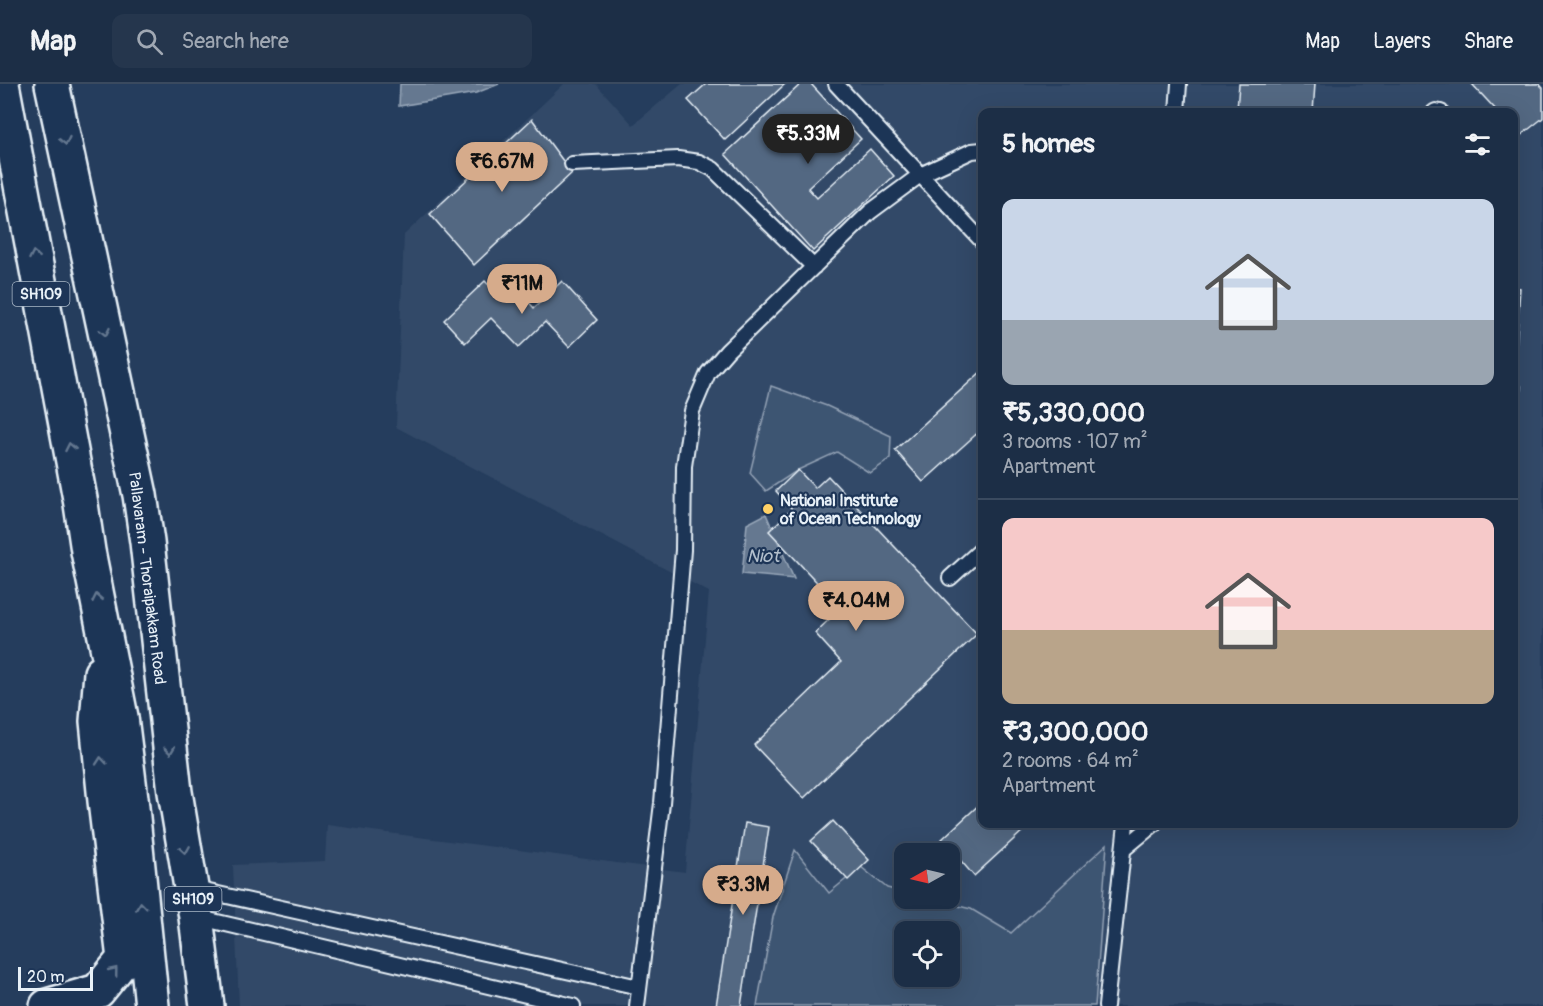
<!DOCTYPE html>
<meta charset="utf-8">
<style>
:root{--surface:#1c2e46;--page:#25364d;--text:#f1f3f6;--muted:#a0a8b3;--line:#3a4a5f;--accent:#d6ab8b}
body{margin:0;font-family:Pangolin,sans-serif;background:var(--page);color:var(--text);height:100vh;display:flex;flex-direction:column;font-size:22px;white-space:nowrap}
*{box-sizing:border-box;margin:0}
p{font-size:20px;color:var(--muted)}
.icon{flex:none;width:33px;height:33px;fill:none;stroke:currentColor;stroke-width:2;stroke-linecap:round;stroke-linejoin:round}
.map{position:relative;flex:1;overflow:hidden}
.panel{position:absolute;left:978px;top:24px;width:540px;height:720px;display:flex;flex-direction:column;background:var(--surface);border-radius:12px;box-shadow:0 6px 24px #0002,0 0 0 2px var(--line)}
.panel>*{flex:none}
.needle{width:39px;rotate:262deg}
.fabs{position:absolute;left:894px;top:759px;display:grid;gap:12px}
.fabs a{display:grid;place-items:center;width:66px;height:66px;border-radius:12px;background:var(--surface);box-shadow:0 6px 24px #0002,0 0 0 2px var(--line);font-size:30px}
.scale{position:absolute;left:18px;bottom:15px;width:75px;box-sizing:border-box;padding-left:6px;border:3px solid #e8f1f8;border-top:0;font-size:16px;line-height:21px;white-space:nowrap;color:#e8f1f8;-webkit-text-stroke:4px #1d3557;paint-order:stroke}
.price{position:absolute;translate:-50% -51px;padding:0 14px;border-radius:21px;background:var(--accent);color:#111;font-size:20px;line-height:39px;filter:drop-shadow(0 2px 3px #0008)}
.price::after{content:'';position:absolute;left:50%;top:36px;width:18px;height:14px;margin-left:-9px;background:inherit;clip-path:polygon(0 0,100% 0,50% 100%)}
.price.active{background:#222;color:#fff}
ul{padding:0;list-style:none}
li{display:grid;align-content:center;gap:12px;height:318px;padding:0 24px}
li+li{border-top:2px solid var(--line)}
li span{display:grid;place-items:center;height:186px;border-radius:12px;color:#555}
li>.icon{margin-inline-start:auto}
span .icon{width:108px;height:108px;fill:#fffc;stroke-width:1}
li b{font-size:26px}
h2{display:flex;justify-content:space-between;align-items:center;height:72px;padding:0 24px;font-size:26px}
header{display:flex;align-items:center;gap:36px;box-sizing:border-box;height:84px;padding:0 30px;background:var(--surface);border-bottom:2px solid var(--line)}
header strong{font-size:28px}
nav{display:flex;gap:33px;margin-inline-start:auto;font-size:21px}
.search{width:420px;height:54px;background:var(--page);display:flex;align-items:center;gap:15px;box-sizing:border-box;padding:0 21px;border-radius:12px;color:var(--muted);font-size:22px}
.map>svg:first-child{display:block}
</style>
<header>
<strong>Map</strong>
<div class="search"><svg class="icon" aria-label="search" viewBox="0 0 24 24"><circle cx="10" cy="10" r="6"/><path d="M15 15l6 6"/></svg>Search here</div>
<nav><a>Map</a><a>Layers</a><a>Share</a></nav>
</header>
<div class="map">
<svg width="1543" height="922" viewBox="0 0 1543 922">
<rect width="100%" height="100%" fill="#253d5d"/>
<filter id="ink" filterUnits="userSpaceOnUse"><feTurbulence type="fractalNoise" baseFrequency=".0167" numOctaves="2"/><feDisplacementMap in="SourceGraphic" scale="12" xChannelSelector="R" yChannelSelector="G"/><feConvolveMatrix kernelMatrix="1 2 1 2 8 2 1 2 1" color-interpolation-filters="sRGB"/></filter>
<g filter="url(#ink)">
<path fill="#334a68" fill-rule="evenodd" d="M564 0H596L633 41 682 0H1543V922H239L233 781 325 777 327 741 685 788 709 508 396 343 404 151ZM982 28H1514V740H982ZM904 770H950V814H904ZM904 848H950V892H904Z"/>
<path fill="#3e5472" stroke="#93a2b5" stroke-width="1.5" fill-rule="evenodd" d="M771 302 827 322 891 352 890 375 870 389 837 368 798 386 766 407 750 389Z
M1107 760 1095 922H757L773 833 795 766 829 809 861 783 887 804 904 808V814L929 815 971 825 1011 849ZM904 848H950V892H904Z"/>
<path fill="#657890" stroke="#99a8ba" stroke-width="1.5" d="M400 0H499L476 9 399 22Z
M766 430 794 495 742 490 747 440Z"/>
<path fill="#536782" stroke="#e8f1f8" stroke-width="1.5" d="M706 0H785L725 56 688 16Z
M801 0H811L861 55 808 104 817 114 870 65 894 92 813 167 725 70Z
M1239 0H1315L1313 28H1273L1237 26Z
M1472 0H1539L1543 4V34L1520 52 1514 45V28H1498Z
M532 35 572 89 474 181 430 130Z
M485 197 503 216 516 204 534 224 562 197 597 236 569 263 545 238 519 263 491 234 465 259 444 236Z
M1514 203 1520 204 1516 264H1514Z
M982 287V345L923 398 895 366Z
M1514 302H1521L1514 381Z
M798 386 815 404 828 392 977 550 804 714 754 661 841 578 815 549 841 524 769 447 792 425 776 407Z
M982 718V740H1022L1026 744 974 792 942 755Z
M833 737 869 776 848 796 811 757Z
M745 739 769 743 741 922H716Z"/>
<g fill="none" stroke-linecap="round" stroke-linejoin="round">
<g stroke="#e8f1f8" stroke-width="18">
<path id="service" d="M836 0 982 157
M1177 28 1179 0
M1434 28 1436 27 1441 28
M572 80 678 75 699 78 713 85 814 183
M950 494 982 465
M1125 764 1154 740
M191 804 639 903
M196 833 573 922
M637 922 662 719 683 466 684 382 692 327 708 289 727 267 870 128 920 91 972 67 982 66
M1106 922 1126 740"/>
</g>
<g stroke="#e8f1f8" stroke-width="38">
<path id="primary" d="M2 0 81 420 88 467 121 633 131 714 152 922
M52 0 140 411 147 458 175 708 196 833 207 922
M47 922 98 907 124 875 105 717 97 637 101 589"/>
</g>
<use href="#service" stroke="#1d3557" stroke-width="14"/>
<use href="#primary" stroke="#1d3557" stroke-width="33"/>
</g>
<defs><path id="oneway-chevron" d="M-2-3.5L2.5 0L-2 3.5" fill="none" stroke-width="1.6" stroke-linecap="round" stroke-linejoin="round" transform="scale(1.5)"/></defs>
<g stroke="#64778f">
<use href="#oneway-chevron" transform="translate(65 57) rotate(78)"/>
<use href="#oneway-chevron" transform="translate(34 171) rotate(-101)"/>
<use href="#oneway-chevron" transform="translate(105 248) rotate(78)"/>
<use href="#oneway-chevron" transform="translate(70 363) rotate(-101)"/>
<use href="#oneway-chevron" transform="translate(97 514) rotate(-101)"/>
<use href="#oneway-chevron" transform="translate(170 666) rotate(83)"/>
<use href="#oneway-chevron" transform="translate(101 677) rotate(-95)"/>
<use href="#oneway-chevron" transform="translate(185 766) rotate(81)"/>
<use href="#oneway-chevron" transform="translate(141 822) rotate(-96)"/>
<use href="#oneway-chevron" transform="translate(114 887) rotate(-51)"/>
</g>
</g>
<circle fill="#ffd166" stroke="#1d3557" stroke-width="2" cx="768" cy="425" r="6"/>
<g text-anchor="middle" stroke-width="4.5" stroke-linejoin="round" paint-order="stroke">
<g fill="#1d3557" stroke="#abb9c8" stroke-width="1.5">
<rect x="12.5" y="198" width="57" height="24" rx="4.5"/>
<rect x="164.5" y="803" width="57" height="24" rx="4.5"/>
</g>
<g font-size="15" font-weight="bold" fill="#e8f1f8">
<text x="41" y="215">SH109</text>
<text x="193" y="820">SH109</text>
</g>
<g font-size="16" font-weight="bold" fill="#e8f1f8" stroke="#1d3557" text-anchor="start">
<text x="780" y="422">National Institute<tspan x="780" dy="18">of Ocean Technology</tspan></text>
</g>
<g font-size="16" fill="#e8f1f8" stroke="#1d3557">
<text transform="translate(148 494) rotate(83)" y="6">Pallavaram - Thoraipakkam Road</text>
</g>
<g font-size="18" font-style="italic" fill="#b4c1ce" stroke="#1d3557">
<text x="763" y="478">Niot</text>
</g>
</g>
</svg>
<div class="fabs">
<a><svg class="needle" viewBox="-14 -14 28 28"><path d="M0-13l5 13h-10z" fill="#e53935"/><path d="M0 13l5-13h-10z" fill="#a0a8b3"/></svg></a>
<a><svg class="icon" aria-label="locate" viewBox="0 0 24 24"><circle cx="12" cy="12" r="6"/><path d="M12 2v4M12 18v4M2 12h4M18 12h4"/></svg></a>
</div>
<div class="scale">20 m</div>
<b class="price active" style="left:808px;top:81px">₹5.33M</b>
<b class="price" style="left:502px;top:109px">₹6.67M</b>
<b class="price" style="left:522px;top:231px">₹11M</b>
<b class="price" style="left:856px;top:548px">₹4.04M</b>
<b class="price" style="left:743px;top:832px">₹3.3M</b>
<section class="panel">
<h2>5 homes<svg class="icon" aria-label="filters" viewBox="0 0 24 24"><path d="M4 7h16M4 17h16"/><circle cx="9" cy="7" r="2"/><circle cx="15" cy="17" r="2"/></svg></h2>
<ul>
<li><span style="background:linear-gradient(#c9d6e8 65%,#9aa5b1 0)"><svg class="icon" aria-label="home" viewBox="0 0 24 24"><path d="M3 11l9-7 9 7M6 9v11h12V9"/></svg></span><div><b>₹5,330,000</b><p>3 rooms · 107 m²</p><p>Apartment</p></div></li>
<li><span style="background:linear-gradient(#f6c9c9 60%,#b9a48a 0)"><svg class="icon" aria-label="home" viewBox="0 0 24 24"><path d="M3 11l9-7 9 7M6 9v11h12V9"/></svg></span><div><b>₹3,300,000</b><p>2 rooms · 64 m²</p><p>Apartment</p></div></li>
</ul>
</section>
</div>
